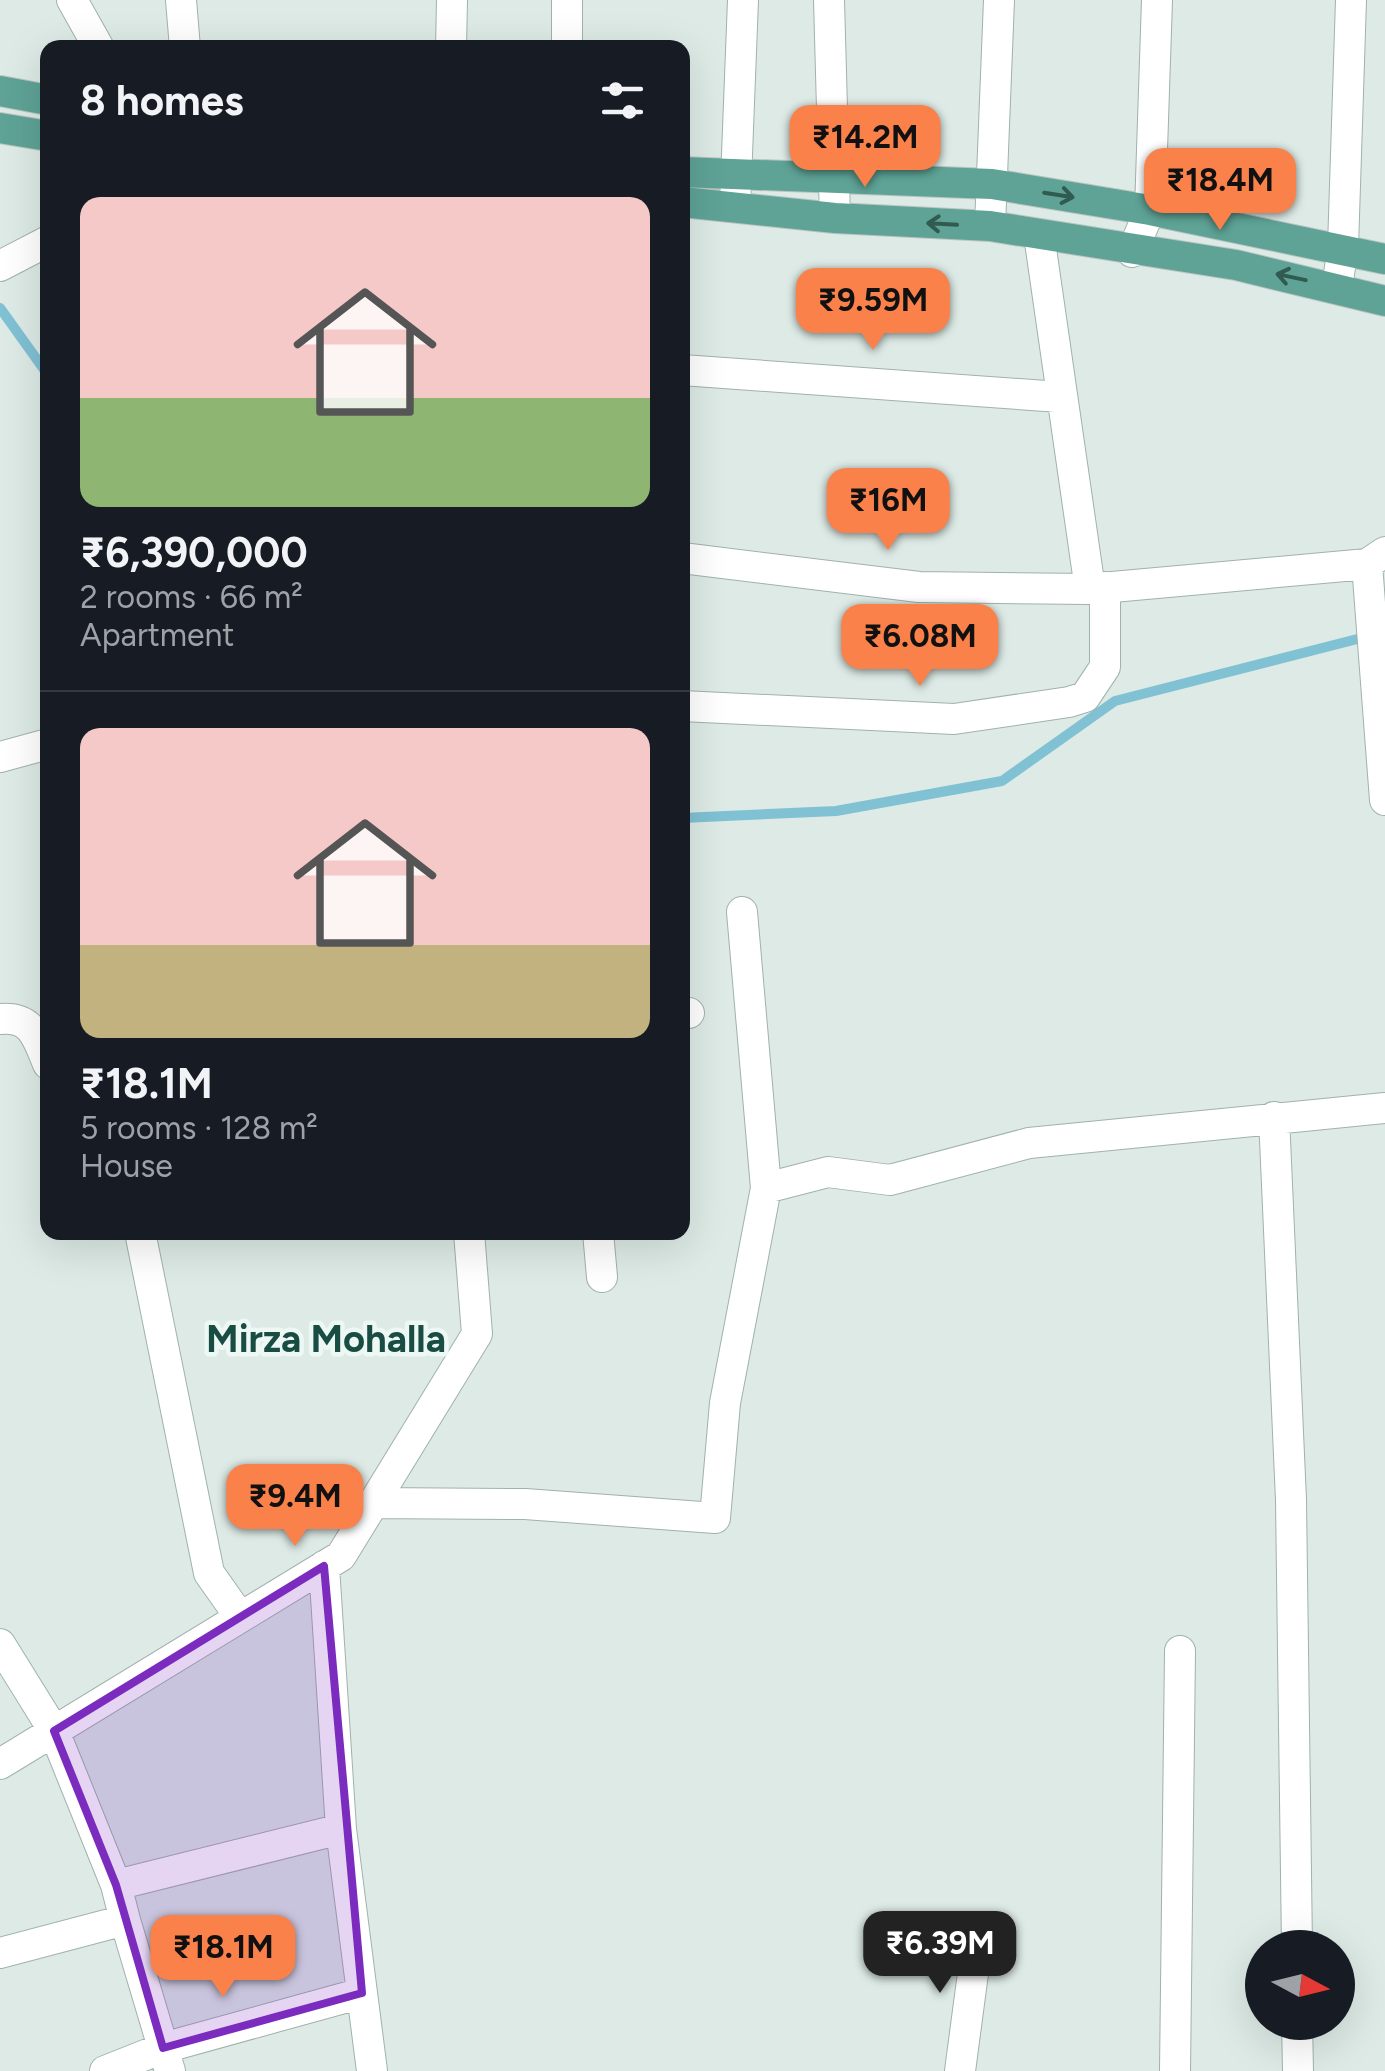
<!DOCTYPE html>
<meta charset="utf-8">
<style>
:root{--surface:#171b24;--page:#242831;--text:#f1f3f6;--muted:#9ea1a6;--line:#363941;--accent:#fb814a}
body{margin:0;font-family:Figtree,sans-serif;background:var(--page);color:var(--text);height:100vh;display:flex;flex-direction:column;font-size:38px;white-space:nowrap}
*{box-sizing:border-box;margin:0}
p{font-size:32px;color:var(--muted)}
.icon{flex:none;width:55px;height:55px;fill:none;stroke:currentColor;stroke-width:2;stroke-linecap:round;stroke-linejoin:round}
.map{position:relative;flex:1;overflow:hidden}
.drawer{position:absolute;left:40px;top:40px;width:650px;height:1200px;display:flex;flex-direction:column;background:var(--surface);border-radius:20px;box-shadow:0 10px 40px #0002}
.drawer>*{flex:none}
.needle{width:65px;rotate:97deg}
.buttons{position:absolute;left:1245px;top:1930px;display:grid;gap:20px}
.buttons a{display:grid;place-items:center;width:110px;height:110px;border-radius:50%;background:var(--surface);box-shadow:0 10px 40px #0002;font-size:50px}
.price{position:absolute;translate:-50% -85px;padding:0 22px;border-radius:20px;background:var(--accent);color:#111;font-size:32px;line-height:65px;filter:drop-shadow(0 2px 5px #0008)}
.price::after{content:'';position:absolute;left:50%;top:60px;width:30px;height:22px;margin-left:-15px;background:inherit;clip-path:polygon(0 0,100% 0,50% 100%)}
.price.current{background:#222;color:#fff}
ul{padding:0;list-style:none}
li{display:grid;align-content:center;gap:20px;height:530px;padding:0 40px}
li+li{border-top:2px solid var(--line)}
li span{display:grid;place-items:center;height:310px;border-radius:20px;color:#555}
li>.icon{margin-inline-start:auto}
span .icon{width:180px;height:180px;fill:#fffc;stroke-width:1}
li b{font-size:42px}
h2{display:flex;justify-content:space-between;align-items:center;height:120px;padding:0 40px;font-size:42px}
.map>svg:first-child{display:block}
</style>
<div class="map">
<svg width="1385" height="2071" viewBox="0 0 1385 2071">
<rect width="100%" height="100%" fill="#ddeae5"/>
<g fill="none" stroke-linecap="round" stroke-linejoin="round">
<path stroke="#80c1d4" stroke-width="10" d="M0 308 48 375
M682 818 836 811 1002 781 1115 701 1369 636"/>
<g stroke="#a0b2ac" stroke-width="32">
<path id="minor" d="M72 0 99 48
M181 0 185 48
M567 0V48
M829 0 835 218
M451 48 452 0
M735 206 743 0
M990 226 999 0
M1039 235 1090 589 1367 564
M1132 252 1150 210 1157 0
M0 266 48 241
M1337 287 1343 247 1351 0
M682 370 1060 397
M1385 552 1367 564 1385 800
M682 558 919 587 1090 589
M682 706 954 719 1069 702 1085 697 1105 667V587
M0 757 48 744
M742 912 766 1188
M682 1013H689
M0 1019C33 1016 37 1038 48 1064
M1274 1117 1291 1500 1297 1948
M140 1232 209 1573 240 1617
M598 1232 602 1277
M373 1503 525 1504 715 1518 725 1403 766 1188 828 1172 890 1180 1029 1143 1385 1108
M324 1566 341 1829
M0 1644 54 1731 116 1885
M0 1764 341 1556 477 1334 469 1232
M125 1920 116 1885 341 1829 372 2071
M0 1953 125 1920 170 2071
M1297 2022 1298 2071
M105 2071 163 2048 362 1993
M960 2071 979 1928
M1175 2071 1180 1651"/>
</g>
<g stroke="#bcc4c2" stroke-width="32">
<path id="major" d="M0 91 48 100
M0 128 48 136
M682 172 992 184 1150 210 1385 259
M682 202 835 218 990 226 1236 265 1385 301"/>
</g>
<use href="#minor" stroke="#fff" stroke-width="30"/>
<use href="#major" stroke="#5ea396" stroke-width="30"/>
</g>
<defs><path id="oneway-shaft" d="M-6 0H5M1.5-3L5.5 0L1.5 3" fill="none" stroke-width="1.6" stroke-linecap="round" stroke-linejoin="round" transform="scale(2.5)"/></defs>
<g stroke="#315a51">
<use href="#oneway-shaft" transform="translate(1059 195) rotate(9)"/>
<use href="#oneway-shaft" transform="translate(942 224) rotate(-177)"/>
<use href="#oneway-shaft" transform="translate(1291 277) rotate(-168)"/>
</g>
<path fill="#7b2cbf" fill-opacity="0.2" stroke="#7b2cbf" stroke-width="8" stroke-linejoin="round" d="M324 1566 362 1993 163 2048 116 1885 54 1731Z"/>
<g text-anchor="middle" stroke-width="9" stroke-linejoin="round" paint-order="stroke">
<g font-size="38" font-weight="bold" fill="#194d44" stroke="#edf7f3">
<text x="326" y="1352">Mirza Mohalla</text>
</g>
</g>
</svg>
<div class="buttons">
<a><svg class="needle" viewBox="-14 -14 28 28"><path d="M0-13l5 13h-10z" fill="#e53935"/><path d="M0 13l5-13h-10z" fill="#9ea1a6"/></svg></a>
</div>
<b class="price" style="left:865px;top:190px">₹14.2M</b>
<b class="price" style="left:1220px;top:233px">₹18.4M</b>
<b class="price" style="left:873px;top:353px">₹9.59M</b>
<b class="price" style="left:888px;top:553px">₹16M</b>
<b class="price" style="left:920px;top:689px">₹6.08M</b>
<b class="price" style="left:295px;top:1549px">₹9.4M</b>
<b class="price current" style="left:940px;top:1996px">₹6.39M</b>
<b class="price" style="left:223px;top:2000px">₹18.1M</b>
<section class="drawer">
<h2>8 homes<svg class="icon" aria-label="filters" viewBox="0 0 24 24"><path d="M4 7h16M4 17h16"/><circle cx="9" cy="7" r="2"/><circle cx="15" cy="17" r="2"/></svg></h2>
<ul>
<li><span style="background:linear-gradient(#f6c9c9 65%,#8fb573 0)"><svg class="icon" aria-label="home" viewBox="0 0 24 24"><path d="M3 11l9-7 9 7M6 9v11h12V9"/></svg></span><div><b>₹6,390,000</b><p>2 rooms · 66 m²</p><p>Apartment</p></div></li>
<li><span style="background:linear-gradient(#f6c9c9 70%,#c2b280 0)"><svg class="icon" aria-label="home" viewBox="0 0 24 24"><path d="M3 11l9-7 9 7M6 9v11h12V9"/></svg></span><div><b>₹18.1M</b><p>5 rooms · 128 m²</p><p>House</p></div></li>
</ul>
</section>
</div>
